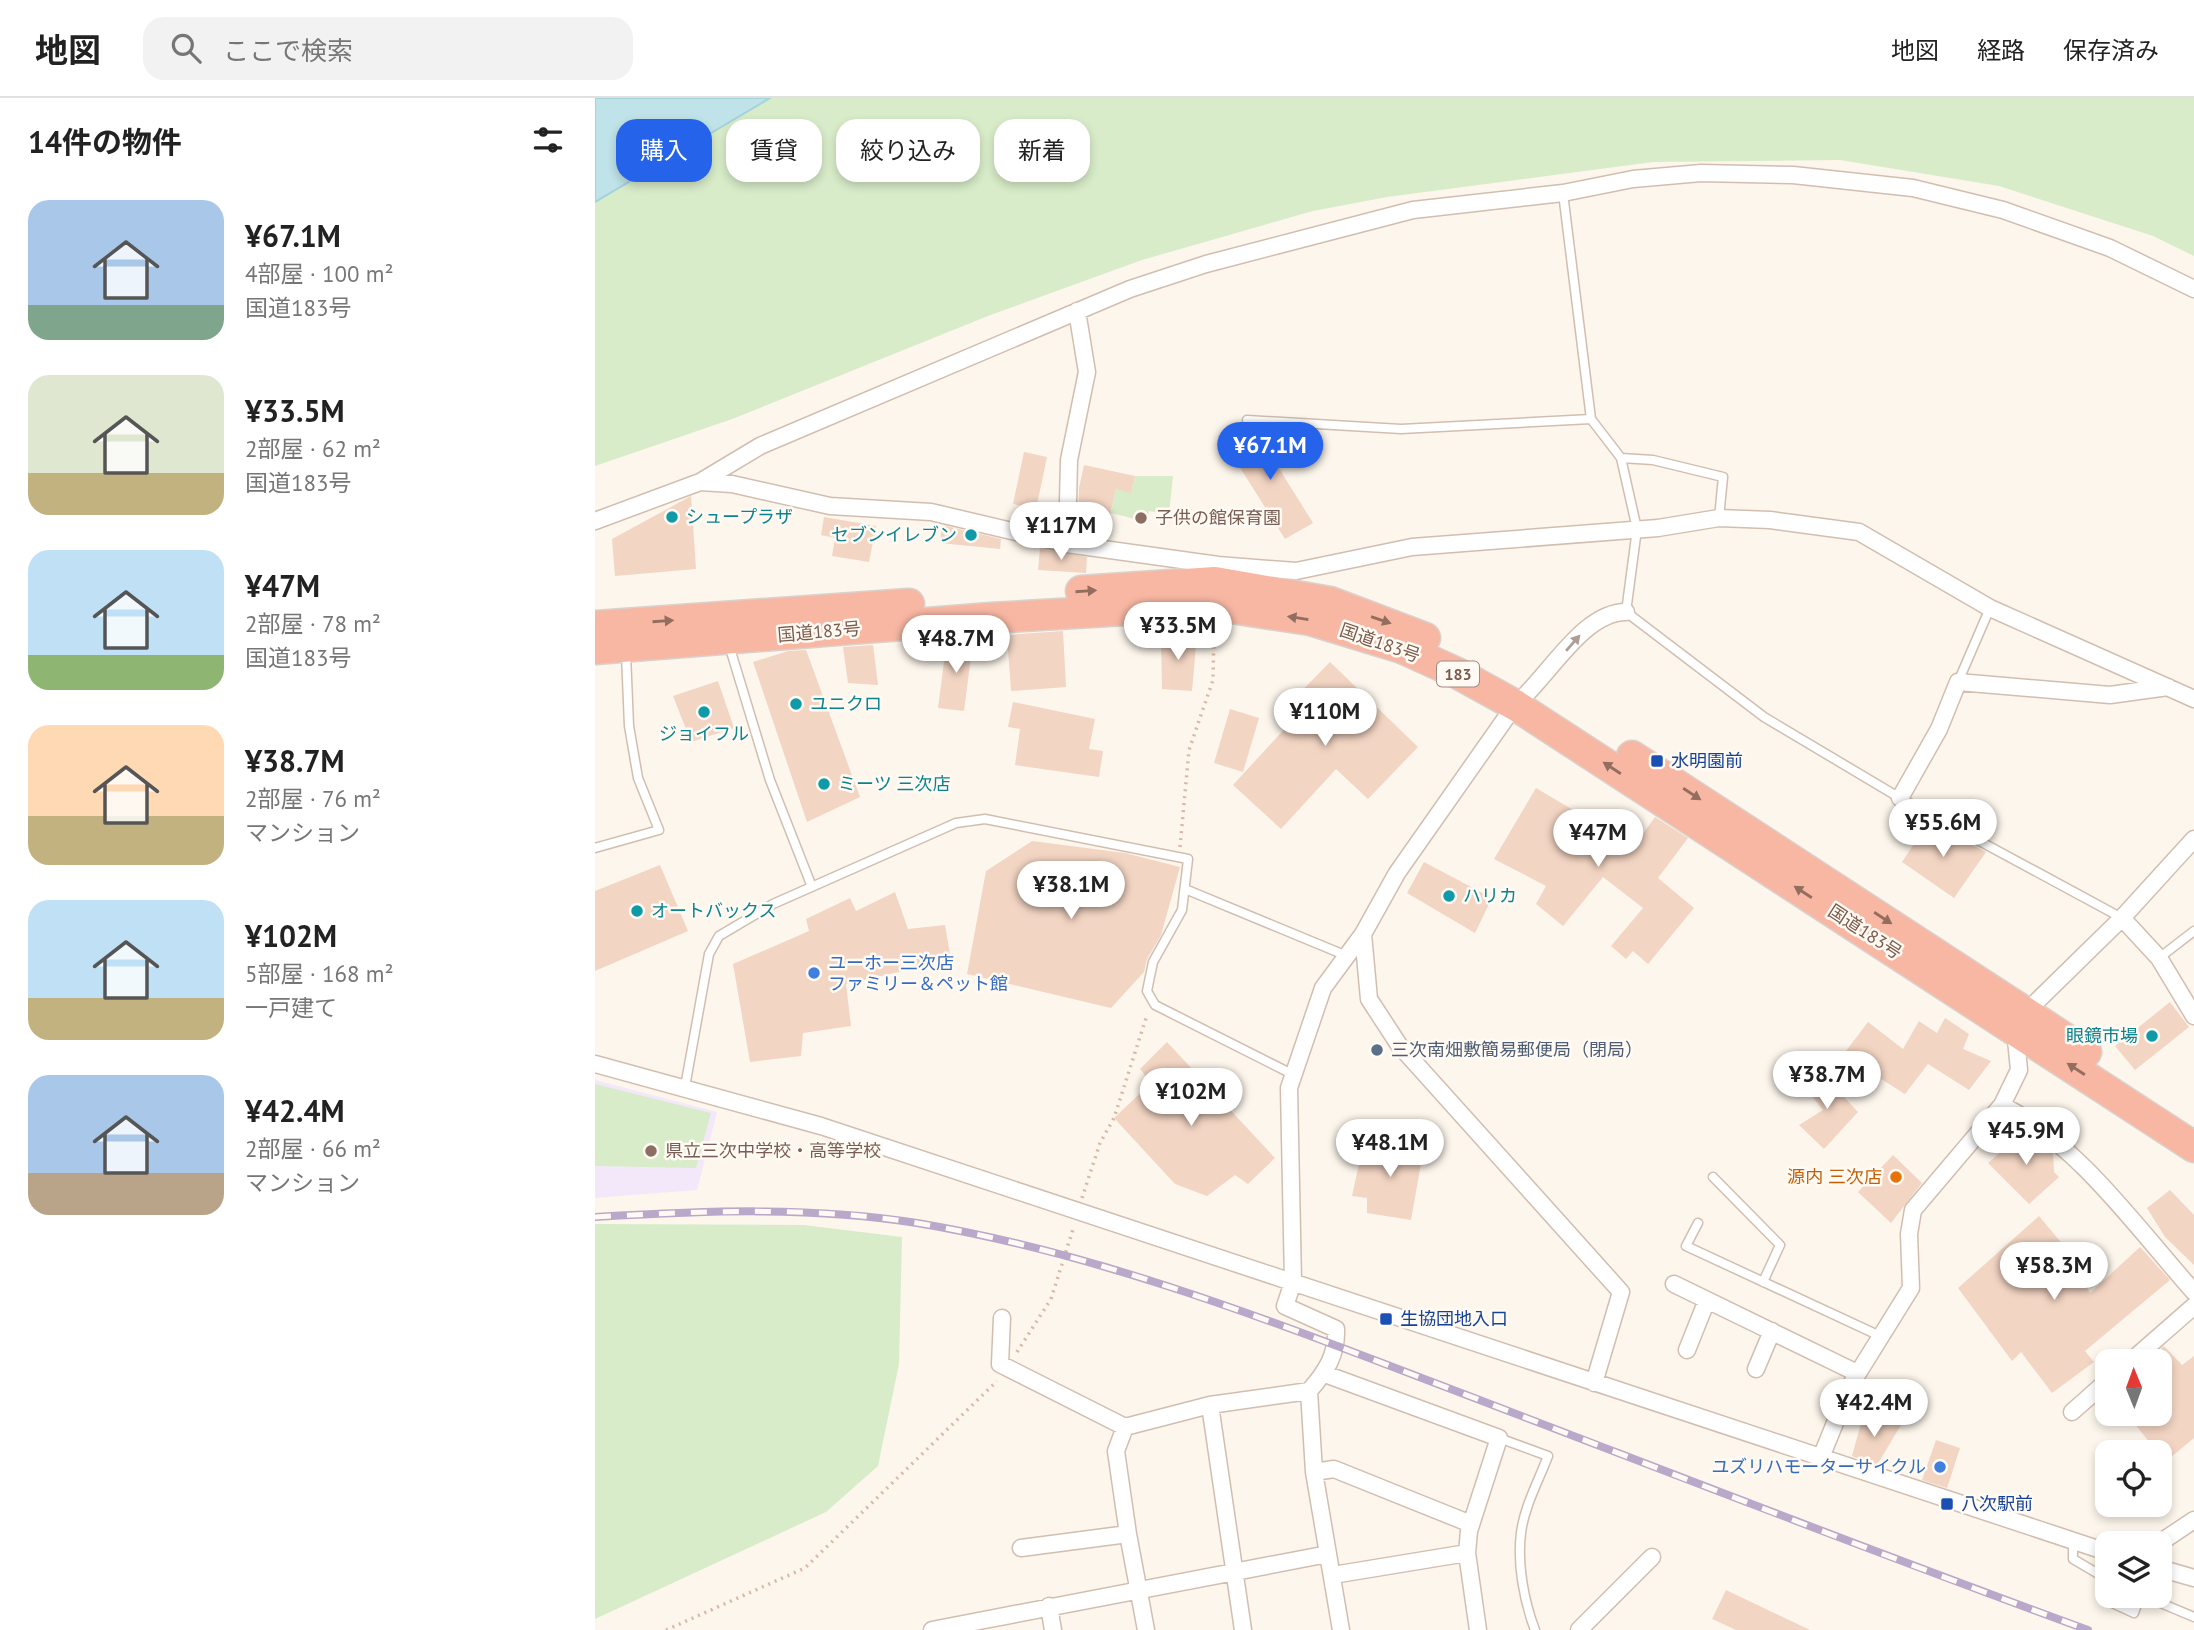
<!DOCTYPE html>
<html lang="ja">
<meta charset="utf-8">
<style>
:root{--surface:#fff;--page:#f2f2f2;--text:#222;--muted:#767676;--line:#e0e0e0;--accent:#2563eb}
body{margin:0;font-family:"PT Sans","Noto Sans JP",sans-serif;background:var(--page);color:var(--text);height:100vh;display:flex;flex-direction:column;font-size:26px;white-space:nowrap}
*{box-sizing:border-box;margin:0}
p{font-size:23px;color:var(--muted)}
.icon{flex:none;width:38px;height:38px;fill:none;stroke:currentColor;stroke-width:2;stroke-linecap:round;stroke-linejoin:round}
.map{position:relative;flex:1;overflow:hidden}
.details{display:flex;flex-direction:column;background:var(--surface);width:595px}
.details>*{flex:none}
.banner{position:absolute;left:21px;top:21px;width:665px;height:63px;display:flex;gap:14px}
.needle{width:46px;rotate:359deg}
.buttons{position:absolute;left:1500px;top:1251px;display:grid;gap:14px}
.buttons a{display:grid;place-items:center;width:77px;height:77px;border-radius:14px;background:var(--surface);box-shadow:0 4px 10px #0003;font-size:35px}
.price{position:absolute;translate:-50% -60px;padding:0 16px;border-radius:24px;background:#fff;color:#222;font-size:23px;line-height:46px;filter:drop-shadow(0 2px 4px #0008)}
.price::after{content:'';position:absolute;left:50%;top:42px;width:21px;height:16px;margin-left:-10px;background:inherit;clip-path:polygon(0 0,100% 0,50% 100%)}
.price.active{background:var(--accent);color:#fff}
ul{padding:0;list-style:none}
li{display:flex;align-items:center;gap:21px;height:175px;padding:0 28px}
li span{display:grid;place-items:center;flex:none;width:196px;height:140px;border-radius:21px;color:#555}
li>.icon{margin-inline-start:auto}
span .icon{width:84px;height:84px;fill:#fffc;stroke-width:1}
li b{font-size:30px}
h2{display:flex;justify-content:space-between;align-items:center;height:84px;padding:0 28px;font-size:30px}
.tag{padding:0 24px;border-radius:21px;background:var(--surface);box-shadow:0 4px 10px #0003;font-size:24px;line-height:63px}
.tag.active{background:var(--accent);color:#fff}
header{display:flex;align-items:center;gap:42px;box-sizing:border-box;height:98px;padding:0 35px;background:var(--surface);border-bottom:2px solid var(--line)}
header strong{font-size:33px}
nav{display:flex;gap:38px;margin-inline-start:auto;font-size:24px}
.search{width:490px;height:63px;background:var(--page);display:flex;align-items:center;gap:18px;box-sizing:border-box;padding:0 24px;border-radius:21px;color:var(--muted);font-size:26px}
main{display:flex;flex:1;min-height:0}
.map>svg:first-child{display:block}
</style>
<header>
<strong>地図</strong>
<div class="search"><svg class="icon" aria-label="search" viewBox="0 0 24 24"><circle cx="10" cy="10" r="6"/><path d="M15 15l6 6"/></svg>ここで検索</div>
<nav><a>地図</a><a>経路</a><a>保存済み</a></nav>
</header>
<main>
<section class="details">
<h2>14件の物件<svg class="icon" aria-label="filters" viewBox="0 0 24 24"><path d="M4 7h16M4 17h16"/><circle cx="9" cy="7" r="2"/><circle cx="15" cy="17" r="2"/></svg></h2>
<ul>
<li><span style="background:linear-gradient(#a9c7e8 75%,#7fa58c 0)"><svg class="icon" aria-label="home" viewBox="0 0 24 24"><path d="M3 11l9-7 9 7M6 9v11h12V9"/></svg></span><div><b>¥67.1M</b><p>4部屋 · 100 m²</p><p>国道183号</p></div></li>
<li><span style="background:linear-gradient(#dfe7d0 70%,#c2b280 0)"><svg class="icon" aria-label="home" viewBox="0 0 24 24"><path d="M3 11l9-7 9 7M6 9v11h12V9"/></svg></span><div><b>¥33.5M</b><p>2部屋 · 62 m²</p><p>国道183号</p></div></li>
<li><span style="background:linear-gradient(#bfe0f5 75%,#8fb573 0)"><svg class="icon" aria-label="home" viewBox="0 0 24 24"><path d="M3 11l9-7 9 7M6 9v11h12V9"/></svg></span><div><b>¥47M</b><p>2部屋 · 78 m²</p><p>国道183号</p></div></li>
<li><span style="background:linear-gradient(#ffd9b3 65%,#c2b280 0)"><svg class="icon" aria-label="home" viewBox="0 0 24 24"><path d="M3 11l9-7 9 7M6 9v11h12V9"/></svg></span><div><b>¥38.7M</b><p>2部屋 · 76 m²</p><p>マンション</p></div></li>
<li><span style="background:linear-gradient(#bfe0f5 70%,#c2b280 0)"><svg class="icon" aria-label="home" viewBox="0 0 24 24"><path d="M3 11l9-7 9 7M6 9v11h12V9"/></svg></span><div><b>¥102M</b><p>5部屋 · 168 m²</p><p>一戸建て</p></div></li>
<li><span style="background:linear-gradient(#a9c7e8 70%,#b9a48a 0)"><svg class="icon" aria-label="home" viewBox="0 0 24 24"><path d="M3 11l9-7 9 7M6 9v11h12V9"/></svg></span><div><b>¥42.4M</b><p>2部屋 · 66 m²</p><p>マンション</p></div></li>
</ul>
</section>
<div class="map">
<svg width="1599" height="1532" viewBox="0 0 1599 1532">
<rect width="100%" height="100%" fill="#fdf6ec"/>
<path fill="#f3e8fa" d="M0 982 122 1014 102 1092 0 1100Z"/>
<path fill="#d8ecc9" d="M175 0H1599V158L1558 138 1404 88 1245 62 1058 64 792 99 718 113 547 162 393 218 140 320 0 368V104Z
M540 378H578L574 417 554 413 552 424 516 415 521 391 536 394Z
M0 986 116 1015 101 1070 0 1068Z
M0 1126 209 1127 307 1139 304 1266 283 1368 231 1414 0 1521Z"/>
<path fill="#bfe3e8" stroke="#a5d3da" stroke-width="2" d="M0 0H175L0 104Z"/>
<path fill="#f3d5c3" d="M645 329 675 330V356L718 425 690 441 644 368Z
M429 354 452 359 441 411 418 406Z
M489 367 540 378 536 395 521 391 513 427 483 420 484 390Z
M96 398 101 471 20 478 17 441Z
M229 419 281 428 274 464 237 458 240 440 226 437Z
M347 427 406 441 405 451 345 445Z
M445 450 492 459 491 475 443 472Z
M468 533 471 589 416 593 412 537Z
M602 536 597 593 567 591 566 539Z
M352 541 378 543 369 613 343 610Z
M278 547 283 587 253 585 248 549Z
M211 552 265 699 212 724 158 564 193 553Z
M735 564 823 649 773 701 741 671 686 731 638 687 694 626 684 616Z
M123 583 139 630 96 644 78 598Z
M418 604 500 621 494 651 508 653 504 679 420 667 425 631 413 629Z
M635 611 664 620 648 674 619 665Z
M941 690 1039 748 1060 719 1093 740 1063 780 1099 810 1053 866 1038 853 1031 861 1016 848 1048 810 1008 779 968 828 941 806 951 788 899 761Z
M1334 723 1391 754 1359 800 1307 764Z
M437 743 530 755 585 769 566 837 552 861 549 874 516 910 372 876 391 773Z
M829 764 897 800 880 835 812 795Z
M65 767 93 833 0 873V793Z
M300 794 313 831 350 827 356 862 251 886 256 928 208 935 206 958 155 964 138 866 214 833 211 821 255 800 261 813Z
M1575 904 1594 929 1540 972 1520 948Z
M1350 920 1374 936 1368 951 1396 963 1374 992 1333 966 1310 996 1248 957 1273 924 1308 951 1324 923 1342 935Z
M572 944 680 1060 653 1086 640 1077 612 1098 580 1086 519 1020 556 985 545 971Z
M1224 972 1263 1014 1229 1051 1204 1027 1228 1012 1210 990Z
M1430 1033 1458 1055 1459 1074 1464 1079 1434 1106 1393 1065Z
M786 1042 829 1049 816 1122 772 1115V1100L757 1098 767 1052 781 1055Z
M1298 1057 1327 1085 1296 1125 1263 1094Z
M1575 1092 1599 1117V1167L1570 1139 1552 1110Z
M1444 1118 1469 1148 1495 1195 1545 1149 1575 1182 1490 1253 1499 1264 1457 1295 1426 1254 1417 1263 1363 1190Z
M1569 1248 1587 1267 1599 1258V1340L1570 1364 1532 1316H1564V1264H1552Z
M1268 1318 1306 1327 1282 1367 1257 1358Z
M1341 1342 1365 1350 1352 1390 1327 1382Z
M1131 1492 1215 1532H1141L1117 1521Z"/>
<g fill="none" stroke-linecap="round" stroke-linejoin="round">
<g stroke="#d1beb0" stroke-width="11">
<path id="lane" d="M968 95 996 321 1026 360 1042 431 1031 514 1169 619 1305 700 1527 820
M652 322 806 331 996 321
M1026 360 1058 362 1128 379 1124 420
M134 547 175 682 217 789
M1363 584 1395 510
M0 750 64 732 43 680 34 628 31 556
M590 791 752 858
M1564 860 1599 833
M90 989 114 856 124 838 178 806 361 725 390 721 593 761 587 812 558 864 552 893 560 907 699 977
M1118 1079 1185 1147 1168 1184
M1103 1125 1091 1148 1285 1238
M904 1340 953 1358C944 1382 929 1409 926 1435 922 1466 929 1503 940 1532
M1478 1443V1461L1512 1481
M1512 1498 1513 1503 1539 1515 1545 1498
M1549 1498 1599 1519"/>
</g>
<g stroke="#d1beb0" stroke-width="19">
<path id="street" d="M105 384 137 386 235 408 336 414 472 446 623 467 701 473 817 449 1063 430 1124 420 1175 422 1264 434 1395 510 1599 601
M0 423 105 384 165 348 535 191 611 166 818 112 968 95 1038 81 1106 75 1198 77 1318 90 1408 112 1515 150 1599 191
M472 446 474 362 492 274 482 213
M1305 700 1344 631 1363 584 1515 597 1573 589
M1527 820 1564 860 1599 918
M768 836 774 901 804 947 1026 1194 999 1285
M0 966 226 1028 1512 1454
M1407 1007C1485 1048 1541 1129 1599 1194
M1079 1186 1262 1275
M407 1220 405 1266 530 1329
M1092 1252 1112 1202
M1535 1264 1599 1208
M1161 1271 1177 1233
M730 1276 904 1340 874 1433 872 1455 883 1532
M615 1307 648 1532
M1477 1314 1512 1283
M1227 1357 1255 1288 1316 1190 1314 1136 1318 1112 1407 1007 1424 972 1420 932 1431 914 1527 820 1599 741
M719 1374 739 1371 876 1426
M1563 1446 1599 1422
M426 1450 533 1436
M1564 1470 1599 1480
M738 1477 872 1455
M454 1508 458 1532
M337 1532 733 1456
M551 1532 533 1436 521 1353 530 1329 615 1307 714 1293
M746 1532 719 1374 714 1293C731 1274 742 1257 741 1231L690 1208 698 1184 694 990 728 890 768 836 802 775 920 607C953 580 987 514 1031 514
M984 1532 1057 1459"/>
</g>
<g stroke="#dad1cd" stroke-width="33">
<path id="highway" d="M486 493 620 484 735 504 830 540
M0 528 314 506
M0 551 396 520 617 507 715 522 807 550 862 575 920 607 1599 1049
M1037 658 1491 954"/>
</g>
<path stroke="#d9b8a5" stroke-width="3.5" stroke-dasharray="2 5" stroke-linecap="butt" d="M585 749 594 652 618 582 619 530
M487 1100 505 1045 519 1020 552 917
M422 1254 456 1201 479 1128
M71 1532 210 1470 402 1283"/>
<use href="#lane" stroke="#fff" stroke-width="8"/>
<use href="#street" stroke="#fff" stroke-width="16"/>
<use href="#highway" stroke="#f7b7a3" stroke-width="30"/>
<g stroke="#b9a8c9" stroke-width="8">
<path id="rail" d="M0 1119C107 1113 216 1108 322 1125 508 1156 684 1226 861 1293 1071 1373 1281 1455 1493 1532"/>
</g>
<use href="#rail" stroke="#fffaf3" stroke-width="5" stroke-dasharray="16" stroke-linecap="butt"/>
</g>
<defs><path id="oneway-solid" d="M-6-.8H1V-3.2L6.5 0L1 3.2V.8H-6Z" transform="scale(1.75)"/></defs>
<g fill="#936e5e">
<use href="#oneway-solid" transform="translate(491 493) rotate(-4)"/>
<use href="#oneway-solid" transform="translate(703 520) rotate(-171)"/>
<use href="#oneway-solid" transform="translate(786 522) rotate(19)"/>
<use href="#oneway-solid" transform="translate(68 523) rotate(-4)"/>
<use href="#oneway-solid" transform="translate(1017 670) rotate(-147)"/>
<use href="#oneway-solid" transform="translate(1097 696) rotate(33)"/>
<use href="#oneway-solid" transform="translate(1208 794) rotate(-147)"/>
<use href="#oneway-solid" transform="translate(1288 820) rotate(33)"/>
<use href="#oneway-solid" transform="translate(1481 971) rotate(-147)"/>
</g>
<use fill="#af9d94" href="#oneway-solid" transform="translate(978 545) rotate(-49)"/>
<g fill="#0f9aa8" stroke="#fffaf3" stroke-width="2.5">
<circle cx="77" cy="419" r="7"/>
<circle cx="376" cy="437" r="7"/>
<circle cx="201" cy="606" r="7"/>
<circle cx="109" cy="614" r="7"/>
<circle cx="229" cy="686" r="7"/>
<circle cx="854" cy="798" r="7"/>
<circle cx="42" cy="813" r="7"/>
<circle cx="1557" cy="938" r="7"/>
</g>
<g fill="#8d6e63" stroke="#fffaf3" stroke-width="2.5">
<circle cx="546" cy="420" r="7"/>
<circle cx="56" cy="1053" r="7"/>
</g>
<g fill="#1a4fb4" stroke="#fffaf3" stroke-width="2.5">
<rect x="1055" y="656" width="14" height="14" rx="3.5"/>
<rect x="784" y="1214" width="14" height="14" rx="3.5"/>
<rect x="1345" y="1399" width="14" height="14" rx="3.5"/>
</g>
<g fill="#3f7fe0" stroke="#fffaf3" stroke-width="2.5">
<circle cx="219" cy="875" r="7"/>
<circle cx="1345" cy="1369" r="7"/>
</g>
<circle fill="#5c6f8a" stroke="#fffaf3" stroke-width="2.5" cx="782" cy="952" r="7"/>
<circle fill="#e8710a" stroke="#fffaf3" stroke-width="2.5" cx="1301" cy="1079" r="7"/>
<g text-anchor="middle" stroke-width="5" stroke-linejoin="round" paint-order="stroke">
<rect fill="#fffaf3" stroke="#a28b7f" stroke-width="2" x="842" y="563.5" width="42" height="25" rx="5"/>
<g font-size="16" font-weight="bold" fill="#7a5c4d">
<text x="863" y="582">183</text>
</g>
<g font-size="18" fill="#0d838f" stroke="#fffaf3" text-anchor="start">
<text x="91" y="425">シュープラザ</text>
<text x="362" y="443" text-anchor="end">セブンイレブン</text>
<text x="215" y="612">ユニクロ</text>
<text x="109" y="642" text-anchor="middle">ジョイフル</text>
<text x="243" y="692">ミーツ 三次店</text>
<text x="868" y="804">ハリカ</text>
<text x="56" y="819">オートバックス</text>
<text x="1543" y="944" text-anchor="end">眼鏡市場</text>
</g>
<g font-size="18" fill="#785e54" stroke="#fffaf3" text-anchor="start">
<text x="560" y="426">子供の館保育園</text>
<text x="70" y="1059">県立三次中学校・高等学校</text>
</g>
<g font-size="18" fill="#7a5c4d" stroke="#fffaf3">
<text transform="translate(224 534) rotate(-5)" y="6">国道183号</text>
<text transform="translate(785 545) rotate(19)" y="6">国道183号</text>
<text transform="translate(1270 834) rotate(33)" y="6">国道183号</text>
</g>
<g font-size="18" fill="#164399" stroke="#fffaf3" text-anchor="start">
<text x="1076" y="669">水明園前</text>
<text x="805" y="1227">生協団地入口</text>
<text x="1366" y="1412">八次駅前</text>
</g>
<g font-size="18" fill="#366cbe" stroke="#fffaf3" text-anchor="start">
<text x="233" y="871">ユーホー三次店<tspan x="233" dy="21">ファミリー＆ペット館</tspan></text>
<text x="1331" y="1375" text-anchor="end">ユズリハモーターサイクル</text>
</g>
<g font-size="18" fill="#4e5e75" stroke="#fffaf3" text-anchor="start">
<text x="796" y="958">三次南畑敷簡易郵便局（閉局）</text>
</g>
<g font-size="18" fill="#c56008" stroke="#fffaf3" text-anchor="end">
<text x="1287" y="1085">源内 三次店</text>
</g>
</g>
</svg>
<div class="buttons">
<a><svg class="needle" viewBox="-14 -14 28 28"><path d="M0-13l5 13h-10z" fill="#e53935"/><path d="M0 13l5-13h-10z" fill="#767676"/></svg></a>
<a><svg class="icon" aria-label="locate" viewBox="0 0 24 24"><circle cx="12" cy="12" r="6"/><path d="M12 2v4M12 18v4M2 12h4M18 12h4"/></svg></a>
<a><svg class="icon" aria-label="layers" viewBox="0 0 24 24"><path d="M12 4l9 5-9 5-9-5zM3 14l9 5 9-5"/></svg></a>
</div>
<b class="price active" style="left:675px;top:384px">¥67.1M</b>
<b class="price" style="left:466px;top:464px">¥117M</b>
<b class="price" style="left:583px;top:564px">¥33.5M</b>
<b class="price" style="left:361px;top:577px">¥48.7M</b>
<b class="price" style="left:730px;top:650px">¥110M</b>
<b class="price" style="left:1348px;top:761px">¥55.6M</b>
<b class="price" style="left:1003px;top:771px">¥47M</b>
<b class="price" style="left:476px;top:823px">¥38.1M</b>
<b class="price" style="left:1232px;top:1013px">¥38.7M</b>
<b class="price" style="left:596px;top:1030px">¥102M</b>
<b class="price" style="left:1431px;top:1069px">¥45.9M</b>
<b class="price" style="left:795px;top:1081px">¥48.1M</b>
<b class="price" style="left:1459px;top:1204px">¥58.3M</b>
<b class="price" style="left:1279px;top:1341px">¥42.4M</b>
<div class="banner">
<a class="tag active">購入</a>
<a class="tag">賃貸</a>
<a class="tag">絞り込み</a>
<a class="tag">新着</a>
</div>
</div>
</main>
